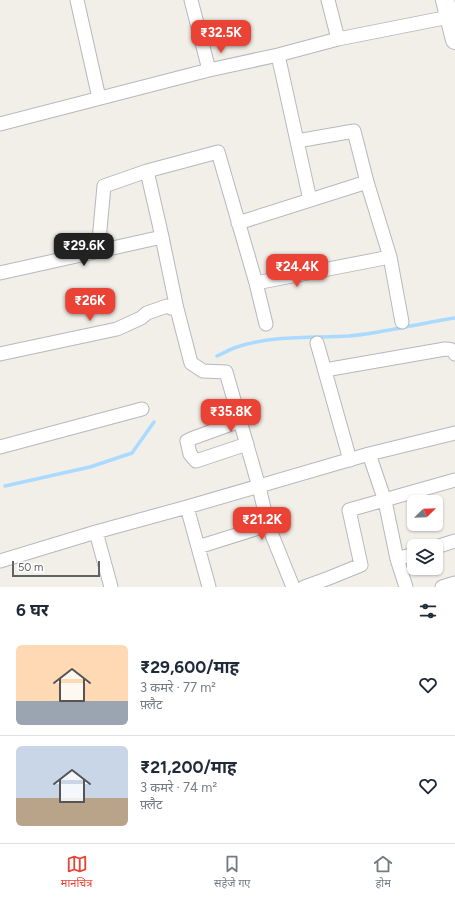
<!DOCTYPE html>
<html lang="hi">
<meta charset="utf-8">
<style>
:root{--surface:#fff;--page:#f2f2f3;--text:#1f2937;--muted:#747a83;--line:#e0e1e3;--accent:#ea4335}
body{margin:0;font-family:Figtree,"Noto Sans Devanagari",sans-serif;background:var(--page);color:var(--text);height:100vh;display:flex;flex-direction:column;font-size:15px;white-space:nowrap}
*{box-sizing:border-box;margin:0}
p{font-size:13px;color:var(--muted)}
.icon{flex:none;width:22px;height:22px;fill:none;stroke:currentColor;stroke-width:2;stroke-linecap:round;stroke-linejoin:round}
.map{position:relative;height:587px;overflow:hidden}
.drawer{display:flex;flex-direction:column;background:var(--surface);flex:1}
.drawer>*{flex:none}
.needle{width:26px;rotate:67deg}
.controls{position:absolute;left:407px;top:495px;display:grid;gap:8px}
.controls a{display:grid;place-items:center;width:36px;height:36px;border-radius:6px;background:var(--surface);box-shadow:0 1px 3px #0004;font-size:20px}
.scale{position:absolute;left:12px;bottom:10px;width:88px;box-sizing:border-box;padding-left:4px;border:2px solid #5f6368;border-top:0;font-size:11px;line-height:14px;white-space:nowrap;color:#5f6368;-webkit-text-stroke:3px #fff;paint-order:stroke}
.price{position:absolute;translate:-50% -34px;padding:0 9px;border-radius:8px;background:var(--accent);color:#fff;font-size:13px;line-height:26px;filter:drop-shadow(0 1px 2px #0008)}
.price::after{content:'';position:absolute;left:50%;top:24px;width:12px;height:9px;margin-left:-6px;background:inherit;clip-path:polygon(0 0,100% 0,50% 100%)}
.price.current{background:#222;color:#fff}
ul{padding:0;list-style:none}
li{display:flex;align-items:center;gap:12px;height:100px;padding:0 16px}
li+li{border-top:1px solid var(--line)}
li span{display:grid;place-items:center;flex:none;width:112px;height:80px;border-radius:6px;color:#555}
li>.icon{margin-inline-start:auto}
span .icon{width:48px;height:48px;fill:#fffc;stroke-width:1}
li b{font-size:17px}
h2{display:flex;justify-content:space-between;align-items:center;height:48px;padding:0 16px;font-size:17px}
.dock{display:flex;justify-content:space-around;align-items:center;height:56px;border-top:1px solid var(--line);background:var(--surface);font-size:11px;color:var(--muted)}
.dock a{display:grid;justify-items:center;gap:2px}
.dock .current{color:var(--accent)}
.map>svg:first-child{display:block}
</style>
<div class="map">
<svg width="455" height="587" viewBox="0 0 455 587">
<rect width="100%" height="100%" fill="#f1efe8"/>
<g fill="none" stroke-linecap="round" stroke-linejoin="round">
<path stroke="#aadaff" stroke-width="3.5" d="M217 356C224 353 230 349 237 347 273 335 312 338 349 336 385 333 420 323 455 318
M5 486 90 467 132 453 154 422"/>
<g stroke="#b5b8bc" stroke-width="15">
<path id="minor" d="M77 0 99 98
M191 0 209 70
M328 0 338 39
M278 55 310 200
M0 124 209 70 278 55 338 39 449 17
M297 141 354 131 367 182
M147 171 162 237 177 309 191 363 203 371 226 372 259 487 268 525 293 587
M98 251 104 186 147 171 218 152 256 283 390 257 367 182 238 223
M390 257 402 322
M0 273 162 237
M256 283 266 324
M317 343 350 460
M0 354 117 329 141 318 147 313 167 306 171 308 177 309
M325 370 445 349C449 349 453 349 455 354
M240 421 193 438 187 441 190 454 196 461 247 444
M0 447 142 409
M369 454 385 501 397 559 406 587
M187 507 209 587
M96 532 111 587
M198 547 268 525
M436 547 455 541
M397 559 414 554
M0 561 96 532 187 507 369 454 455 433
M304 587 329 578 361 565 349 510 455 480
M442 587 455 583"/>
</g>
<g stroke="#b6babf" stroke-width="20">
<path id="secondary" d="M445 0 455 40"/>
</g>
<use href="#minor" stroke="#fff" stroke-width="13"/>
<use href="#secondary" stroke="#fff" stroke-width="18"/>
</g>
</svg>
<div class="controls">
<a><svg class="needle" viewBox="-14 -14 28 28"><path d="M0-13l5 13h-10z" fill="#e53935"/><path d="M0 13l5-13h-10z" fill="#747a83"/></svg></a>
<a><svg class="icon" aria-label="layers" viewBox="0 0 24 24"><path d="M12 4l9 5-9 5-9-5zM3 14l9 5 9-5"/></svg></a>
</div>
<div class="scale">50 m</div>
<b class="price" style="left:221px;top:54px">₹32.5K</b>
<b class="price current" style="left:84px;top:267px">₹29.6K</b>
<b class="price" style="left:297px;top:288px">₹24.4K</b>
<b class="price" style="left:90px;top:322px">₹26K</b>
<b class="price" style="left:231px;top:433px">₹35.8K</b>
<b class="price" style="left:262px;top:541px">₹21.2K</b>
</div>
<section class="drawer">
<h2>6 घर<svg class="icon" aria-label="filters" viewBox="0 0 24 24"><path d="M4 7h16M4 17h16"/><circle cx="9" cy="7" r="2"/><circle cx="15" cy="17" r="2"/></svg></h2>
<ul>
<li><span style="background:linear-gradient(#ffd9b3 70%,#9aa5b1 0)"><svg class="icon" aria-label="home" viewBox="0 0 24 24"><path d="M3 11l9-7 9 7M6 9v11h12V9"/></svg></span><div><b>₹29,600/माह</b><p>3 कमरे · 77 m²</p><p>फ़्लैट</p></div><svg class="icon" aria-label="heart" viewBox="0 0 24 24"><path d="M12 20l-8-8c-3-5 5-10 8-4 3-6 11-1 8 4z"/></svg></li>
<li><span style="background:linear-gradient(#c9d6e8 65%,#b9a48a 0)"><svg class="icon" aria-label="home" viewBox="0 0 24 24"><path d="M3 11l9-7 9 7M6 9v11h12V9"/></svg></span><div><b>₹21,200/माह</b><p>3 कमरे · 74 m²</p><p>फ़्लैट</p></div><svg class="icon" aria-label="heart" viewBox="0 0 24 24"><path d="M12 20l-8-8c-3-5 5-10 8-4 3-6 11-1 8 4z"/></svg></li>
</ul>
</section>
<nav class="dock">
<a class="current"><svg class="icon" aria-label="map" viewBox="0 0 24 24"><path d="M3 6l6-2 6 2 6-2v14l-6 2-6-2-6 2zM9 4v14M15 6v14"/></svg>मानचित्र</a>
<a><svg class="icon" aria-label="saved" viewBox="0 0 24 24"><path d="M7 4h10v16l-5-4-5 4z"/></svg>सहेजे गए</a>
<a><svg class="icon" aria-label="home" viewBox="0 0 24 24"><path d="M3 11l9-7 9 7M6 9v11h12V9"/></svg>होम</a>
</nav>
